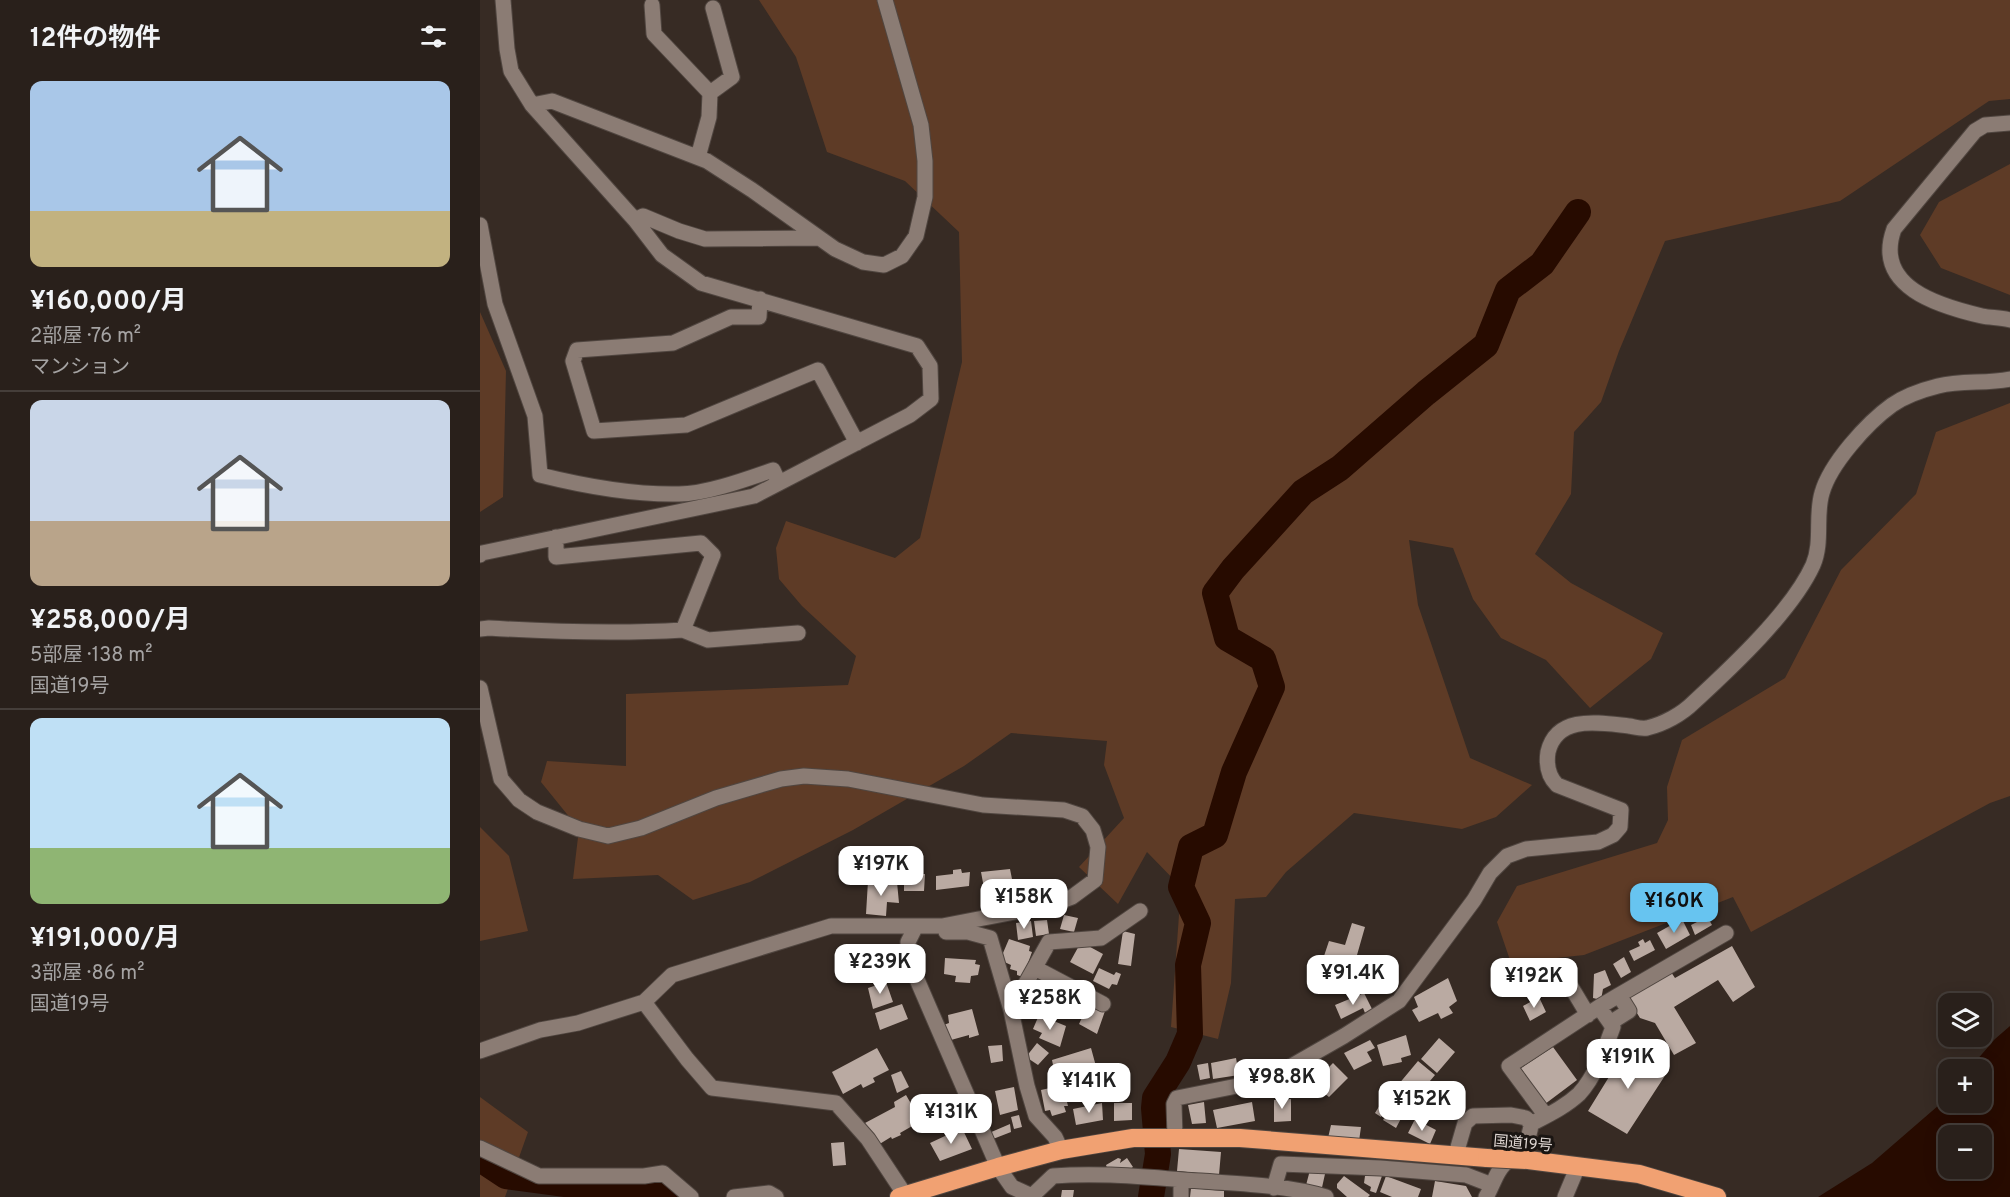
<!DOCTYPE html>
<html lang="ja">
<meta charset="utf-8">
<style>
:root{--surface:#29201b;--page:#352d28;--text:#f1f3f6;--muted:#a5a3a3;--line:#453e3a;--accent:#67c4f0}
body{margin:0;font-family:Overpass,"Noto Sans JP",sans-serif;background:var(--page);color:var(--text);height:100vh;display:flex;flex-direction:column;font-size:22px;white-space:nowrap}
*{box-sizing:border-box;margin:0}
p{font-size:20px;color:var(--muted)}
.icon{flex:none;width:33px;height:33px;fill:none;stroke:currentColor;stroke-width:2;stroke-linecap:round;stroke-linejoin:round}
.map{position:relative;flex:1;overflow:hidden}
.details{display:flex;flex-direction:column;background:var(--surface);width:480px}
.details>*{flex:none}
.buttons{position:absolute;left:1458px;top:993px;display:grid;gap:12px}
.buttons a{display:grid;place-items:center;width:54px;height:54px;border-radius:12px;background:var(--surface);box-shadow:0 3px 15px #0003,0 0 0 2px var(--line);font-size:30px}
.price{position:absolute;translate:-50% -51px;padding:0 14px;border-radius:12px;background:#fff;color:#222;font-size:20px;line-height:39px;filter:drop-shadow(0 2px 3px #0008)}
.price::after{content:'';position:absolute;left:50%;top:36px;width:18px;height:14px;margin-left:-9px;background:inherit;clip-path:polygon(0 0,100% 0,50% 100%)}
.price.current{background:var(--accent);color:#111}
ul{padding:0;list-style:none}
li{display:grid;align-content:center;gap:12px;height:318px;padding:0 30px}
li+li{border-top:2px solid var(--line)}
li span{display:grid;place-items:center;height:186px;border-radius:12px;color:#555}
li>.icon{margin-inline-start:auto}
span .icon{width:108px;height:108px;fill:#fffc;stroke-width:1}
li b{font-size:26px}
h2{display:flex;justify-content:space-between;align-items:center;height:72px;padding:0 30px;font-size:26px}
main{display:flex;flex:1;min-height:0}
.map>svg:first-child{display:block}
</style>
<main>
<section class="details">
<h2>12件の物件<svg class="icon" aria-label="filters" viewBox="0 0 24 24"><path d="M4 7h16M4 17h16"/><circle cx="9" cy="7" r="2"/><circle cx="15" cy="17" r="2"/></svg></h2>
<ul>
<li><span style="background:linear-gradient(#a9c7e8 70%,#c2b280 0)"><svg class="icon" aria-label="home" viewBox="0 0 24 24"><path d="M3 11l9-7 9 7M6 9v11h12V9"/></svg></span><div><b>¥160,000/月</b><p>2部屋 · 76 m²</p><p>マンション</p></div></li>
<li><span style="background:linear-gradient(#c9d6e8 65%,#b9a48a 0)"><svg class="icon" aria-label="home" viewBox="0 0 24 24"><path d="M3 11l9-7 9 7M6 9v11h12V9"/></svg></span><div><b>¥258,000/月</b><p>5部屋 · 138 m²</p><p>国道19号</p></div></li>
<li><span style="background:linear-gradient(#bfe0f5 70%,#8fb573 0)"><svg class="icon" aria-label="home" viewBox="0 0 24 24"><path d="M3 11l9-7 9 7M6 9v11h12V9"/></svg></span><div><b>¥191,000/月</b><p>3部屋 · 86 m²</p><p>国道19号</p></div></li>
</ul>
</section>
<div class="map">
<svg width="1530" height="1197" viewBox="0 0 1530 1197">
<rect width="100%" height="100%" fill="#372b24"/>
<path fill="#5e3b26" d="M279 0H1530V99L1509 101 1360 201 1185 241 1139 351 1121 402 1094 432 1091 494 1055 554 1091 583 1183 633 1171 659 1110 708 1066 660 1021 638 993 599 973 548 929 540 938 605 990 758 1052 785 1016 817 982 829 874 813 806 872 786 897 755 899 751 983 738 1039 691 1027 701 887 667 852 638 904 599 867 644 818 624 765 627 741 531 733 484 766 373 830 270 882 213 900 178 875 93 879 99 829 61 782 67 761 146 766V694L368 685 376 656 322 606 299 579 296 548 306 521 415 558 440 538 482 362 479 232 425 181 347 152 316 57Z
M1530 164V295L1461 268 1440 235 1459 202Z
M0 312 26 371 23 497 0 512Z
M1530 403V796L1510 803 1271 932 1253 897 1104 955 1031 963 1017 922 1037 886 1177 843 1188 820 1187 787 1202 740 1305 678 1361 570 1436 494 1456 432Z
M0 827 29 856 48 931 0 941Z
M0 1097 48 1132 25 1197H0Z"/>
<path fill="#270b00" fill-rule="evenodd" d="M1530 1026V1197H1338L1392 1163 1459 1105 1468 1094V1102H1502V1070L1489 1069 1515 1039ZM1468 1136H1502V1168H1468Z"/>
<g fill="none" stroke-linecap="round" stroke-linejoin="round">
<path stroke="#270b00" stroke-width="26" d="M0 1159 26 1176 129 1190 186 1191 192 1197
M671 1197 678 1154 674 1108 675 1098 698 1062 710 1034 708 965 718 923 701 887 711 847 735 835 754 772 792 687 783 659 747 638 735 593 753 569 823 492 860 468 946 393 1006 345 1028 290 1062 264 1098 212"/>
</g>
<path fill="#baaaa2" d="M481 869 482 873 490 872 489 886 456 890V876L473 874V870Z
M530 869 534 889 517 892 516 886 504 888 501 872Z
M424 874H445L444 891H424Z
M388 881 417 882 419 903 407 902 406 916 386 914Z
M1222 907 1232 925 1215 935 1211 925 1217 922 1212 913Z
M584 915 598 918 594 932 580 929Z
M1202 919 1210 935 1186 949 1177 933Z
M567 920 569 934 556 936 554 921Z
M551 921 553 937 538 940 536 923Z
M872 923 885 927 873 969 843 959 849 941 865 945Z
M643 931 655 934 651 966 638 964Z
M529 939 550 946 549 951 552 952 543 977 537 975V971L530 969 531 965 520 960Z
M1163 939 1165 943 1170 940 1175 950 1154 961 1149 951 1160 946 1158 942Z
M601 942 623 954 613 974 590 962Z
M399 945V950L412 948 415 965 381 969 377 949Z
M1252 946 1275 987 1253 1002 1238 980 1194 1007 1216 1043 1194 1055 1175 1023 1160 1018 1147 997 1191 972 1195 978Z
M1144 957 1151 972 1141 978 1133 964Z
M465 958 496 960 495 964 500 965 498 975 491 976 490 983 475 982 476 976 464 974Z
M619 968 634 975 636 972 641 974 637 985 632 984 629 989 613 981Z
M1125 970 1131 985 1123 989 1121 1000 1113 998 1114 974Z
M968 978 977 1001 969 1007 973 1013 961 1019 958 1013 939 1022 932 1010 938 1007 934 997Z
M406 982 413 1002 393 1009 388 988Z
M581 990 589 993 588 998 599 1002 595 1019 573 1010Z
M884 993 892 1009 885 1013 883 1008 861 1019 855 1005Z
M1059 997 1066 1012 1050 1021 1043 1006Z
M609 1003 625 1011 617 1034 599 1024Z
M422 1004 428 1019 400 1030 395 1013Z
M492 1009 499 1035 489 1038V1035L471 1040 470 1037 465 1039 461 1026 469 1023 468 1015Z
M559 1015 586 1026 580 1047 559 1038 562 1033 553 1029Z
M926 1035 931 1055 921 1058 922 1062 903 1066 897 1045Z
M959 1038 975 1052 957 1073 941 1059Z
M890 1040 895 1048 887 1052 892 1061 874 1070 864 1053Z
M557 1043 569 1053 558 1065 546 1057Z
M522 1045 523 1061 511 1063 508 1046Z
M1148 1046 1188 1071 1147 1134 1108 1111Z
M1073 1047 1097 1080 1065 1104 1041 1068Z
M397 1048 409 1070 393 1078 395 1082 383 1088 381 1084 363 1094 352 1072Z
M611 1048 617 1070 588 1080 587 1077 576 1080 572 1060Z
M756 1058 759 1075 733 1079 731 1063Z
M938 1061 955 1075 934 1100 918 1085Z
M728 1063 730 1078 720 1080 717 1065Z
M853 1063 868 1078 849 1097 835 1086 840 1076Z
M421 1071 429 1087 417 1093 411 1075Z
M579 1086 580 1090H584L588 1106H584L586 1112 572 1116 570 1110 565 1111 561 1090Z
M534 1087 538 1110 520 1115 515 1091Z
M426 1095 441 1121 420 1133 421 1135 412 1139 411 1137 398 1145 385 1123 415 1107 414 1102Z
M906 1095 911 1099 901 1117 895 1113Z
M466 1096 474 1109 454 1119 447 1106Z
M811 1099V1121L794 1122V1100Z
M724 1102 726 1123 712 1124 708 1105Z
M772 1102 775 1121 737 1128 733 1110Z
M622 1103 623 1120 596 1125 593 1109Z
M634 1103H652V1120L634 1121Z
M914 1103 926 1109 916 1128 903 1120Z
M539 1115 542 1127 534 1129 531 1117Z
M935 1119 956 1130 950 1144 928 1133Z
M530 1124 531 1132 513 1139 509 1133Z
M851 1125 881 1127 879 1141 848 1138Z
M482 1128 492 1149 460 1161 450 1143Z
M364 1142 366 1165 353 1166 351 1143Z
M699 1149 741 1152 739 1175 697 1171Z
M638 1158 641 1159 640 1163 647 1158 653 1167 646 1172 628 1171 626 1165Z
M830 1170 845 1174 841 1192 825 1189Z
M864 1176 890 1195 888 1197H867L857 1188V1184Z
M885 1176H902L896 1193 890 1191 891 1187 884 1183Z
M906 1176 941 1189 938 1197H912L900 1192Z
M955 1181 986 1186 992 1197H952Z
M711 1188 744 1191V1197H710Z
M582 1190H594L593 1197H581Z"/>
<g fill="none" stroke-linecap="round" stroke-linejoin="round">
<g stroke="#504640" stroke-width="17">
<path id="minor" d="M172 5 174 34 230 93 229 117 218 157
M230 93 252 77 233 8
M52 105 72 101 227 161 272 190 355 249 383 262 404 265 422 256 436 236 445 197V161L441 125 405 0
M1530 123 1505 125 1495 131 1414 229C1393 287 1459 306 1502 316 1511 318 1521 317 1530 320
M155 220 163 216 199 231 225 239 339 238
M0 225 15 304 55 416 60 475C104 486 152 495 199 494 226 494 267 479 293 470L299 483
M280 299 279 317H251L193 343 97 350 93 361 114 431 206 425 338 370 377 443
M76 537V557L221 543 233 555 203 630 228 640 318 633
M0 555 2 553 274 496 430 415 451 399 450 366 437 346 221 283 182 255 155 220 52 105 31 71 27 49 23 0
M0 629 9 628C74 632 138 634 203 630
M0 688 21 779 39 800 57 812 99 829 128 836 161 828 236 798 301 779 324 776 368 779 503 805 584 810 602 816 613 830 618 847 615 880 592 897 571 905 462 926H351L192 975 164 1002 98 1023 60 1030 0 1051
M436 926 428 942 429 961 518 1167 532 1187 552 1196 573 1176C623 1172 672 1178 721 1181 762 1184 806 1185 846 1197
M466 932H488L510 938 531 1010 547 1086 556 1116 575 1137 581 1150
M555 968 623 1004
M1081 970 1108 1015
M1139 995 1246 933
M529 1001 537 999 569 942 621 938 660 911
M164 1002 207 1059 232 1088 356 1103 388 1139 425 1195
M1119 1007 1139 995 1149 1011 1130 1023
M1051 1124C1068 1115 1085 1107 1099 1094 1115 1077 1125 1049 1133 1027L1119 1007 1029 1066 1066 1116
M695 1136 694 1104 697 1098 787 1080 864 1036 919 1001 994 900 1010 873 1027 856 1046 849 1118 842 1133 835 1140 827 1141 810 1077 785C1068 776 1066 765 1068 752 1077 714 1120 723 1149 726 1155 727 1161 729 1167 728 1184 724 1202 714 1214 702 1252 667 1312 611 1333 565 1343 542 1335 516 1342 493 1350 464 1387 423 1412 405 1425 396 1442 390 1458 386 1482 380 1506 384 1530 379
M0 1148 59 1176H164L183 1173 211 1197
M976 1154 985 1123 993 1116 1031 1115 1046 1118 1051 1124C1049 1150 1030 1153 1019 1171 1014 1179 1011 1189 1006 1197
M794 1188 801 1164 900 1168 986 1175 1012 1185
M254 1197 289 1193 296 1197
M701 1197V1180
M1085 1197 1098 1166"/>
</g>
<g stroke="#504640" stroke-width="20">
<path id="highway" d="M1048 1160 1159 1174 1237 1197
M419 1197 518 1167 581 1150 653 1138H760L1007 1158"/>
</g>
<use href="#minor" stroke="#8b7c74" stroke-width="15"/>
<use href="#highway" stroke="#f1a172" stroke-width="18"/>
<g stroke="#504640" stroke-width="20" stroke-linecap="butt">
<path id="highway-bridge" d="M1007 1158 1048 1160"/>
</g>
<use href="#highway-bridge" stroke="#f1a172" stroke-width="18"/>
</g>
<g text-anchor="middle" stroke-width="6" stroke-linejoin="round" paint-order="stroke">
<g font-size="15" fill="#ded6d2" stroke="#1a1512">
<text transform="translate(1043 1143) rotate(5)" y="5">国道19号</text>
</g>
</g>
</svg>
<div class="buttons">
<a><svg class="icon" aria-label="layers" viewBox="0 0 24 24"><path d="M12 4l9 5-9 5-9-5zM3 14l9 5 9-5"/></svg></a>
<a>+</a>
<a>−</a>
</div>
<b class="price" style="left:401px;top:897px">¥197K</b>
<b class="price" style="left:544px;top:930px">¥158K</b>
<b class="price current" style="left:1194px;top:934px">¥160K</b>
<b class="price" style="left:400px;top:995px">¥239K</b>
<b class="price" style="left:873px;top:1006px">¥91.4K</b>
<b class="price" style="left:1054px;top:1009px">¥192K</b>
<b class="price" style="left:570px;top:1031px">¥258K</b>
<b class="price" style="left:1148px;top:1090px">¥191K</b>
<b class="price" style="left:802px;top:1110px">¥98.8K</b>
<b class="price" style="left:609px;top:1114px">¥141K</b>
<b class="price" style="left:942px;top:1132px">¥152K</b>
<b class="price" style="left:471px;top:1145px">¥131K</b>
</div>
</main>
